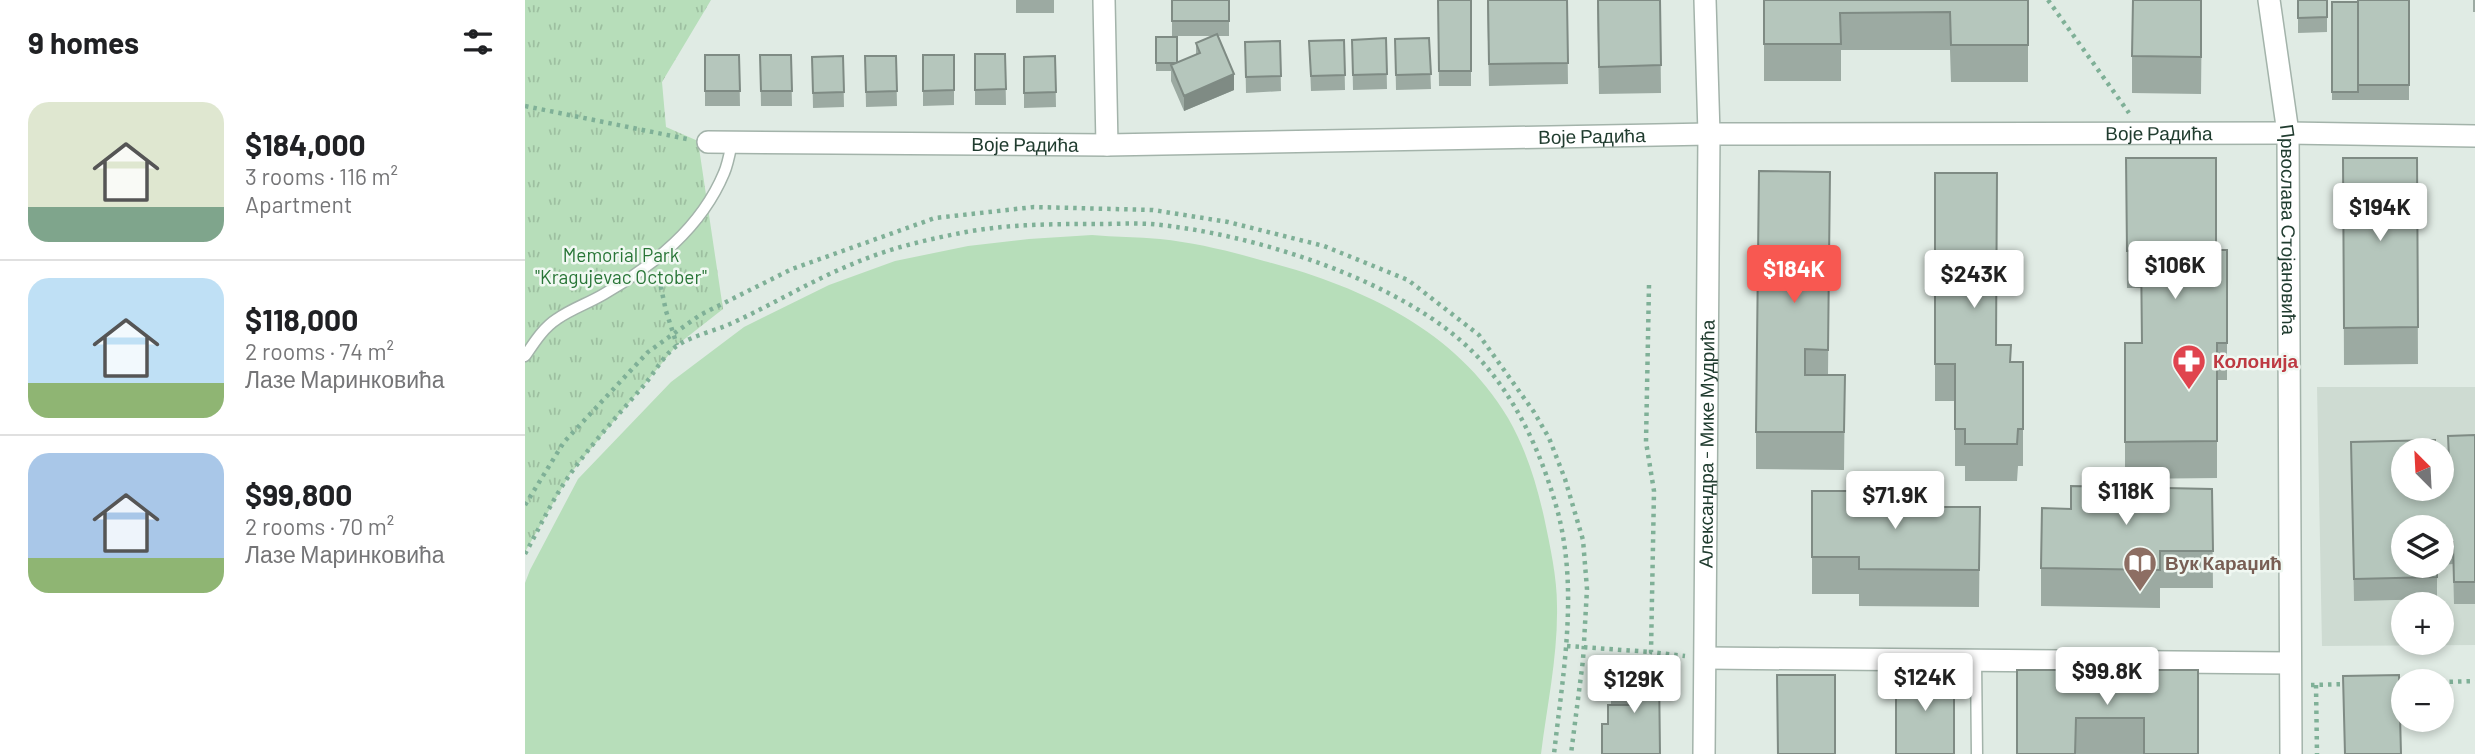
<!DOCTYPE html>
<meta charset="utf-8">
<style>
:root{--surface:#fff;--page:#f6f6f6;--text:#202124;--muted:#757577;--line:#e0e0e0;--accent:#f85851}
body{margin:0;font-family:Barlow,sans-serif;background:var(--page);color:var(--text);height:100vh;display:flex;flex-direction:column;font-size:26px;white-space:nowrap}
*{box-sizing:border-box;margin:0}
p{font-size:23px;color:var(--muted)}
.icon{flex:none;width:38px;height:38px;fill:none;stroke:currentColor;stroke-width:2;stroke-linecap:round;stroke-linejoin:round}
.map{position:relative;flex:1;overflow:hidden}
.panel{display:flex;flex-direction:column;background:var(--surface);width:525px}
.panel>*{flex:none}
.needle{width:46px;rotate:336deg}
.tools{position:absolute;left:1866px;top:438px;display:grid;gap:14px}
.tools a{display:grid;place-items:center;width:63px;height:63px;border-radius:50%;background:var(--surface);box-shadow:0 4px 10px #0003;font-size:35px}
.price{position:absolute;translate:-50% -60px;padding:0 16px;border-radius:7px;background:#fff;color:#222;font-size:23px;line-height:46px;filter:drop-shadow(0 2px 4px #0008)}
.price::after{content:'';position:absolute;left:50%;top:42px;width:21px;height:16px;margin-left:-10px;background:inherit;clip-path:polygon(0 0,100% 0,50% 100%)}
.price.on{background:var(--accent);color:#fff}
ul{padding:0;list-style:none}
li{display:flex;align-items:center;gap:21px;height:175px;padding:0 28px}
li+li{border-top:2px solid var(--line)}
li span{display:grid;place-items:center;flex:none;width:196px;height:140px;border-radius:21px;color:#555}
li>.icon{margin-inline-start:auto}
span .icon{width:84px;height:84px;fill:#fffc;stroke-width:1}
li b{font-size:30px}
h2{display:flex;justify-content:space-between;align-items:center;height:84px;padding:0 28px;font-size:30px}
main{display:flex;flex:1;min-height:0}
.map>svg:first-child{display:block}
</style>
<main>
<section class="panel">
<h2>9 homes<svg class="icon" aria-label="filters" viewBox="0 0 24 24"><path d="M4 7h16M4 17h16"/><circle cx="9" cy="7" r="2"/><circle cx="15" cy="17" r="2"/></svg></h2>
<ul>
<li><span style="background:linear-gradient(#dfe7d0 75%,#7fa58c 0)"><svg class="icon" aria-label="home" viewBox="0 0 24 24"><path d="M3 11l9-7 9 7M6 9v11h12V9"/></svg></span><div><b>$184,000</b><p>3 rooms · 116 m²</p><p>Apartment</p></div></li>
<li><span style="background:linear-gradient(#bfe0f5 75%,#8fb573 0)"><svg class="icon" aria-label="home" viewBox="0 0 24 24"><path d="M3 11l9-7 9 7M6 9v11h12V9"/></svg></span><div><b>$118,000</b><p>2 rooms · 74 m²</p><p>Лазе Маринковића</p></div></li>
<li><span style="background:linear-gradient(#a9c7e8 75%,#8fb573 0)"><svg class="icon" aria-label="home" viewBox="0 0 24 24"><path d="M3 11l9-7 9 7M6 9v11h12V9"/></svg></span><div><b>$99,800</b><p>2 rooms · 70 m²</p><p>Лазе Маринковића</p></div></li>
</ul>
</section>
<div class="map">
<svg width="1950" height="754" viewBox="0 0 1950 754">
<defs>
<pattern id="park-tufts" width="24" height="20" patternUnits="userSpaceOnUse" patternTransform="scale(1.75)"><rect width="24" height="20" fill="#b7deba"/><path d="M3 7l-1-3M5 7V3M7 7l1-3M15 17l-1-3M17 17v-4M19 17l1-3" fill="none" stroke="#9dbfa0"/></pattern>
</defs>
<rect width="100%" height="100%" fill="#e0ebe4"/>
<path fill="#cedbd2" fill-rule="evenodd" d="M1792 387H1950V645L1797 646ZM1878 450H1916V488H1878ZM1878 527H1916V565H1878ZM1878 604H1916V642H1878Z"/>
<path fill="#b7deba" d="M567 235C589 237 613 237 635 239 671 243 705 251 739 261 835 286 930 329 983 418 1001 449 1011 482 1019 517 1025 546 1032 577 1032 606 1033 655 1022 706 1016 754H0V583L5 570 53 479 146 382 219 327 304 285 370 261 443 246 504 239Z"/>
<path fill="url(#park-tufts)" d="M0 0H186L137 82 141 127 173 141 198 309 152 345 45 474 0 552Z"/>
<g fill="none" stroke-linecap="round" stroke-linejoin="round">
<g stroke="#a3b3aa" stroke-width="13">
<path id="lane" d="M0 356C9 343 18 328 32 319 46 309 64 303 79 294 129 265 176 228 199 173 203 164 205 152 207 142
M1451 660 1452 754"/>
</g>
<g stroke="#a3b3aa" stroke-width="24">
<g id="street">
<path d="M579 0 582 145"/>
<path id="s1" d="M1744 0 1763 133 1766 754"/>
<path id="s2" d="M183 142 582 145 1184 134 1763 133 1950 136"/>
<path d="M1181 658 1764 663"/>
<path id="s3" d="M1179 754 1184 134 1180 0"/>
</g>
</g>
<path stroke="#7fb097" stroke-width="4.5" stroke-dasharray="3.5 5" stroke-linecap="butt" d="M1523 0 1604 113
M0 106 162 139
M134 278 141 311 152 345
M1124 285 1121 442 1129 491 1126 652 1160 656
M0 505 39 442 123 352 175 315 267 269 410 218 509 207 628 210 703 222 799 246 883 280 954 335 1009 412 1024 438 1040 479 1058 540 1062 589 1058 660 1046 754
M0 554C15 527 28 498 46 473 68 442 95 413 120 384 130 372 141 351 155 344 170 335 189 331 205 324 247 305 287 280 330 263 365 248 404 239 441 232 485 224 527 224 572 224 589 224 608 223 626 224 726 233 878 280 950 354 991 397 1016 452 1032 509 1054 590 1038 672 1029 754
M1042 646 1126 652
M1916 682 1950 681
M1786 685 1823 684
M1791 685 1792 754"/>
<use href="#lane" stroke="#fff" stroke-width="10"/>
<use href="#street" stroke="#fff" stroke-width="21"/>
</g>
<path fill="#9caaa2" d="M491 0H529V13H491Z
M647 0H704V36H693L709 90 659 111 646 81V71H631V37L652 63 671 55V43L688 36H647Z
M913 0H946V86H914Z
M962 0H1042L1043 84 964 86Z
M1072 0H1135L1136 93 1074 94Z
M1239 0H1503V82H1426L1425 50H1316V81H1239Z
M1677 0 1676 94 1607 93V56Z
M1773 0H1802V32L1773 33Z
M1884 0V100H1807V2Z
M1948 0H1950V12H1948Z
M861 38 862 89 828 90 827 40Z
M904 38 906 89 871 90 870 39Z
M819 40 820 90 786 91 784 41Z
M755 41 756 91 721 93 720 42Z
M450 54H480L481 105H450Z
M180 55H214L215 106H180Z
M235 55H266L267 106H236Z
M398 55H429V105L398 106Z
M318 56 319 107 288 108 287 57Z
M340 56H371L372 106 341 107Z
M530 56 531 107 499 108V57Z
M1601 158 1691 250 1702 343V380H1692V478L1600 479V343H1617L1616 288H1602Z
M1818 158H1892L1893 364 1819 365Z
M1305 172 1303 375H1320L1319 470 1231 469V432Z
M1410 173 1471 345 1486 362H1498V466H1493L1492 481H1440V466H1430V401H1410Z
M1950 435V604H1929L1928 564 1916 565V527H1878L1912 565V599L1829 601 1826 442 1878 488 1924 480 1923 436Z
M1687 489 1688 588H1635V608L1516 606V568L1546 509Z
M1287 491 1406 507H1455L1454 607 1334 606V594H1287Z
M1086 670H1134L1135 754 1086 705Z
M1492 670H1673V754H1492Z
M1818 676 1876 754H1820Z"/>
<path fill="#7f8b84" d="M709 74V90L659 111V96Z"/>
<path fill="#b5c6bc" stroke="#7f8b84" stroke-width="2" d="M647 0H704V21H647Z
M913 0H946V71H914Z
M963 0H1042L1043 63 964 64Z
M1073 0H1135L1136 65 1074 67Z
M1239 0H1503V45H1426L1425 12 1315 13 1316 44H1239Z
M1608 0H1676V57L1607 56Z
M1773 0H1802V17L1773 18Z
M1833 0H1884V85H1833Z
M1807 2H1833V92H1807Z
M692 34 709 74 659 96 646 65 675 53 671 43Z
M631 37H652V63H631Z
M861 38 862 74 828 75 827 40Z
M904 38 906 74 871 75 870 39Z
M819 40 820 75 786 76 784 41Z
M755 41 756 76 721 77 720 42Z
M450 54H480L481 89 450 90Z
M180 55H214L215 91H180Z
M235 55H266L267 91H236Z
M398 55H429V90L398 91Z
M318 56 319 92 288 93 287 57Z
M340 56H371L372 91 341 92Z
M530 56 531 92 499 93V57Z
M1601 158H1691V250H1702V343H1692V441L1600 442V343H1617L1616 250 1602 251Z
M1818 158H1892L1893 327 1819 328Z
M1234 171 1305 172 1303 350 1280 349V375H1320L1319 432H1231Z
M1410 173H1472L1471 345H1486L1485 362H1498V429H1493L1492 444H1440V429H1430V364H1410Z
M1950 435V582H1929L1928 542 1916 543V527H1878V565H1912V577L1829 579 1826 442 1910 440V450H1878V488H1916V481L1925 480 1923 436Z
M1546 486 1687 489 1688 551H1635V570L1516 568 1517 508 1546 509Z
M1287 491H1406V507H1455L1454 570 1334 569V557H1287Z
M1086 670H1134L1135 754H1077V724H1083V705H1109L1108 690H1086Z
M1492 670H1673V754H1619V718H1551L1550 754H1492Z
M1371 672H1429V754H1371Z
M1252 675H1310V754H1253Z
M1874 675 1876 754H1820L1818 676Z"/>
<defs>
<g id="pharmacy-pin" transform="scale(1.75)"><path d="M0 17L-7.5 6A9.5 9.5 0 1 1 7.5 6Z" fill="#e0444e" stroke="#f0f8f2"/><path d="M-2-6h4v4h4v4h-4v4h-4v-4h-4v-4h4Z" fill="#fff"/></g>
<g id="library-pin" transform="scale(1.75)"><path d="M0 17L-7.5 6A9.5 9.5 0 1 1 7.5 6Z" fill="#8d6e63" stroke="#f0f8f2"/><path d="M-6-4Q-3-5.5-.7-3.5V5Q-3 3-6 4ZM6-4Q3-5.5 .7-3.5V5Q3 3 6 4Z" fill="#fff"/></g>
</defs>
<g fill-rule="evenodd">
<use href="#pharmacy-pin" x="1664" y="361"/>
<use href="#library-pin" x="1615" y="563"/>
</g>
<g text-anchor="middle" stroke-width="5" stroke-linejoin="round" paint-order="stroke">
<g font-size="19" fill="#203c2f" stroke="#f0f8f2">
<text dy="7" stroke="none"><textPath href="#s2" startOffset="1451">Воје Радића</textPath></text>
<text dy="7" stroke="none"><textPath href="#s2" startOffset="884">Воје Радића</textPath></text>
<text dy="7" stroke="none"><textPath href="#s2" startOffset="317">Воје Радића</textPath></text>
<text dy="7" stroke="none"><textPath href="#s1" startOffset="231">Првослава Стојановића</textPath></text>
<text dy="7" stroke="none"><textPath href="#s3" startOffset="310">Александра - Мике Мудрића</textPath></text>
</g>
<g font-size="19" fill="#287536" stroke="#f0f8f2">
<text x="96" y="262">Memorial Park<tspan x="96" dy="22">"Kragujevac October"</tspan></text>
</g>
<g font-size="19" font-weight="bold" fill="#be3a42" stroke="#f0f8f2" text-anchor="start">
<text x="1688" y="368">Колонија</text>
</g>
<g font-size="19" font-weight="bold" fill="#785e54" stroke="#f0f8f2" text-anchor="start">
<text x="1640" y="570">Вук Караџић</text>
</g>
</g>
</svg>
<div class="tools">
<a><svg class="needle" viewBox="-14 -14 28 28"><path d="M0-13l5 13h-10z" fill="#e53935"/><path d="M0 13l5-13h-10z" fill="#757577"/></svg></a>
<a><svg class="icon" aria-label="layers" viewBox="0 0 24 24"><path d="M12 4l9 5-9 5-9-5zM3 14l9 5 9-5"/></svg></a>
<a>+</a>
<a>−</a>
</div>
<b class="price" style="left:1855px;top:243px">$194K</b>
<b class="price" style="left:1650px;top:301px">$106K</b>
<b class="price on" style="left:1269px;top:305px">$184K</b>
<b class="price" style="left:1449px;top:310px">$243K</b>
<b class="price" style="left:1601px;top:527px">$118K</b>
<b class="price" style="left:1370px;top:531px">$71.9K</b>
<b class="price" style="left:1582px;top:707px">$99.8K</b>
<b class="price" style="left:1400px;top:713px">$124K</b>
<b class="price" style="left:1109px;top:715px">$129K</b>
</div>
</main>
